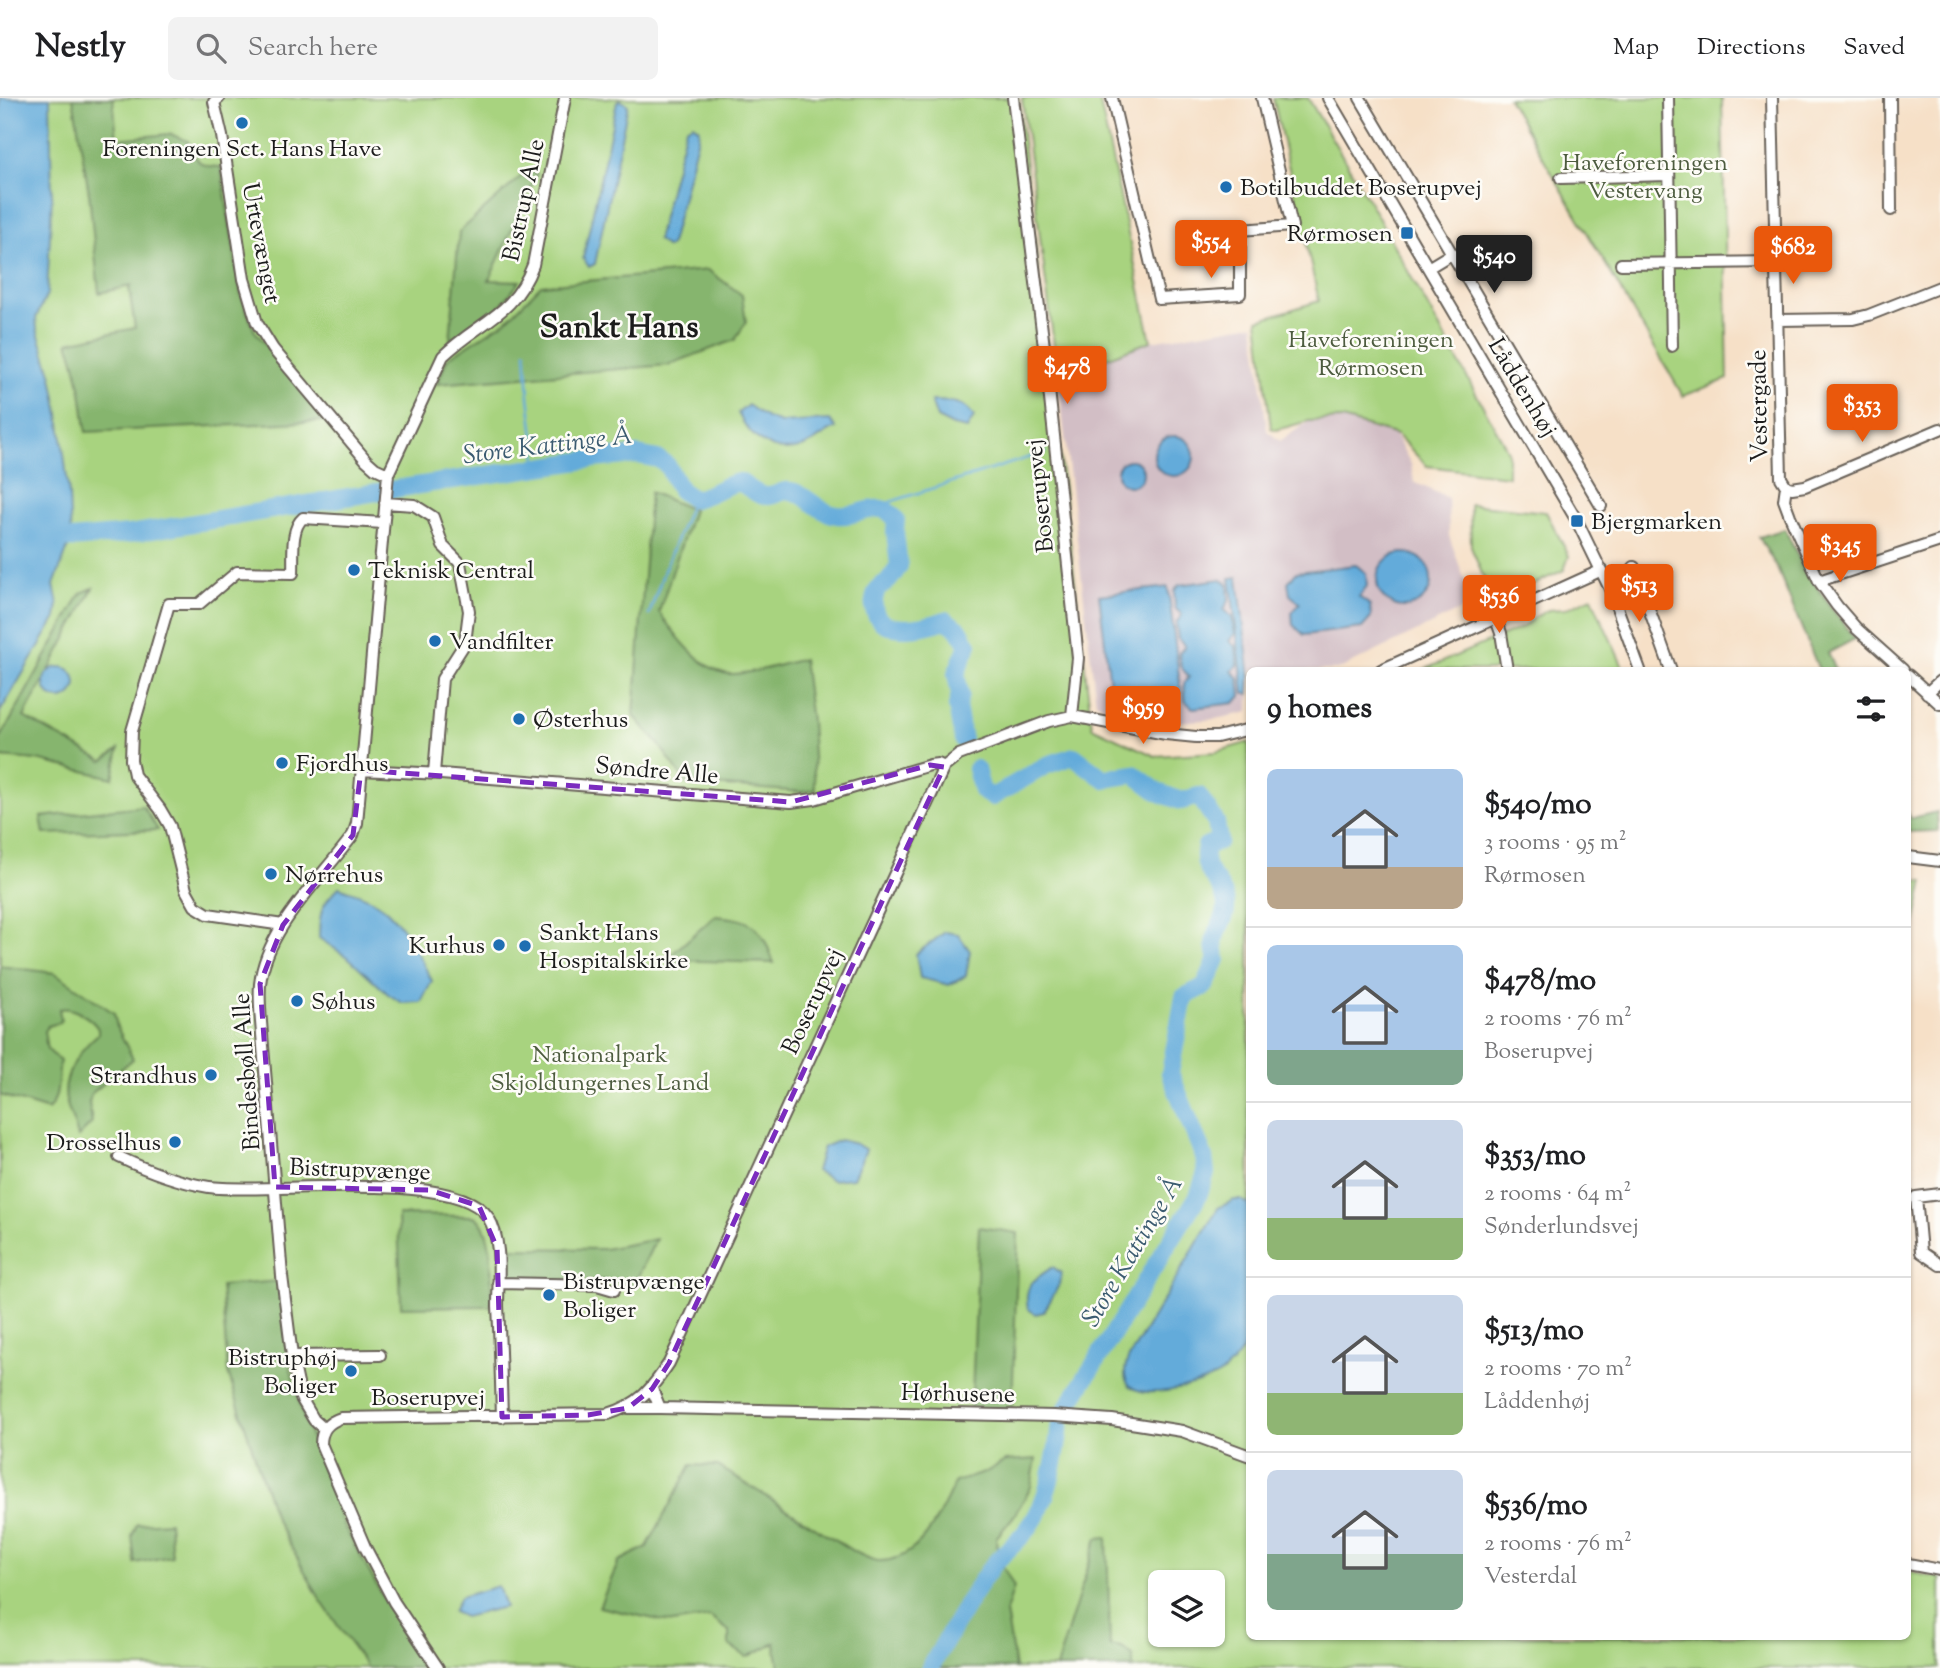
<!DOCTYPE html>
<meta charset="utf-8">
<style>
:root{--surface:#fff;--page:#f2f2f2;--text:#202124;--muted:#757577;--line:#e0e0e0;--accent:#ea580c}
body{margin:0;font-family:"Sorts Mill Goudy",serif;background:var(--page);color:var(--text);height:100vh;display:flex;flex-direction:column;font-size:26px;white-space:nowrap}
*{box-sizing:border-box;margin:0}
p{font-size:23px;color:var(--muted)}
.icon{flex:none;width:38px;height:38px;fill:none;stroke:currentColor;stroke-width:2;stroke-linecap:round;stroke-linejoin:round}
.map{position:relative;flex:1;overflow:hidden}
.side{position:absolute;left:1246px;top:569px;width:665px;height:973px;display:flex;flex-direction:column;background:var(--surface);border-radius:10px;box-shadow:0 2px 5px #0004}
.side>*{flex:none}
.buttons{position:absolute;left:1148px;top:1472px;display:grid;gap:14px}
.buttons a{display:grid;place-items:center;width:77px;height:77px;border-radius:10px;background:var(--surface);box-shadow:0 2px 5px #0004;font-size:35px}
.price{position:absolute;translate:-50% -60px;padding:0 16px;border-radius:7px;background:var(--accent);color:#fff;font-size:23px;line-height:46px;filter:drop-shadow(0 2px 4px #0008)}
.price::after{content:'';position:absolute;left:50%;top:42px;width:21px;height:16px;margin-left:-10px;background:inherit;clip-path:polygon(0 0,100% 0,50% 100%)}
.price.current{background:#222;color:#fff}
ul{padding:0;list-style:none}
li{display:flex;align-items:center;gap:21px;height:175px;padding:0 21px}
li+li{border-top:2px solid var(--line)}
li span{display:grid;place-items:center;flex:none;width:196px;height:140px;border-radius:10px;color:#555}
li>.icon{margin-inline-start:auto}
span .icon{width:84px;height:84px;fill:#fffc;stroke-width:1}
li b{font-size:30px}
h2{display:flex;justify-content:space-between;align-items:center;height:84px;padding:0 21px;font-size:30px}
header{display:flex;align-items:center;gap:42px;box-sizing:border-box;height:98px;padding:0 35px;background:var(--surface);border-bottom:2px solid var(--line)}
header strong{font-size:33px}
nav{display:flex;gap:38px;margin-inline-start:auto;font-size:24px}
.search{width:490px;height:63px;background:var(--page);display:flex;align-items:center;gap:18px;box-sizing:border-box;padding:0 24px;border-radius:10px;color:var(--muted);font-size:26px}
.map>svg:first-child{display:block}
</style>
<header>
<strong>Nestly</strong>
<div class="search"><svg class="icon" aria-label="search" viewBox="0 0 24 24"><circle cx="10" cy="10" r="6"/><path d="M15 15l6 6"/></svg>Search here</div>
<nav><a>Map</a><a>Directions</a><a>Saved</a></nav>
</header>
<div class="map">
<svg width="1940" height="1570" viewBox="0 0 1940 1570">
<rect width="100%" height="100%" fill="#fdfcf7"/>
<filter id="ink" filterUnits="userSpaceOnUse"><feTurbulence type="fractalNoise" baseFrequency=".0143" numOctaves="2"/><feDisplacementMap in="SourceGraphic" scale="14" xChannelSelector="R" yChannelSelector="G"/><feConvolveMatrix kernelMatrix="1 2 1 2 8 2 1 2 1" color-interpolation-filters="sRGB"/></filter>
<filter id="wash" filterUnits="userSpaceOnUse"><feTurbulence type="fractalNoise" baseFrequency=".00686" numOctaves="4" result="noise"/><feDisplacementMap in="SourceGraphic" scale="28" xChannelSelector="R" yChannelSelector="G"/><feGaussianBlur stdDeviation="1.57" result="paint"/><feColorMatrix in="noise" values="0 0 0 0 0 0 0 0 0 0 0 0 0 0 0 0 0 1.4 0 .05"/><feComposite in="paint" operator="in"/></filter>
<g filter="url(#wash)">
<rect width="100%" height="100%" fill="#f6e0c7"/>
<path fill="#d2bec5" d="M1254 226 1267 333 1280 343 1308 324 1343 321 1395 337 1411 366 1414 384 1448 400 1449 438 1473 506 1338 572H1250L1249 614 1216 621 1165 625 1121 619 1096 604 1058 278 1151 243Z"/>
<path fill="#a8d37f" stroke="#62784e" stroke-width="2" fill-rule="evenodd" d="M0 0H1018L1092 629 1155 658 1216 654 1249 644 1250 1538H1908V1474L1940 1480V1570H0ZM1160 1484H1213V1536H1160Z
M1022 0H1099L1151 243 1058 278Z
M1273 0H1308L1369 103 1508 353V378L1427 368 1397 337 1342 321 1308 323 1277 332 1271 330 1258 222 1319 203Z
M1508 0H1722L1728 281 1683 298Z
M1470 406 1546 414 1569 458 1564 472 1494 505 1471 449Z
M1592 499C1602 525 1614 547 1624 572H1423L1523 529 1535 519 1548 512 1565 511Z
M1908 782 1924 783 1908 860Z"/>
<path fill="#86b56e" stroke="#516845" stroke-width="2" d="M73 0H113L117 41 170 36 188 43C197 62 197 69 221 69L241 196 254 232 326 323 86 334C83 303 79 274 68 244L135 230 129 190 131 188 99 195 89 95Z
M527 73 537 76 489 182 520 183 498 211 450 243 459 134Z
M708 172 742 197 746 224 735 242 668 267 437 286 447 261 507 222 541 187Z
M650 394 693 412 659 514C674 535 704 577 733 576 752 576 783 566 803 561L811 623 815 692 802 694 686 685 658 645 634 618Z
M1785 431C1802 471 1828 506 1855 541L1828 555 1836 572H1819L1777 470 1759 439Z
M93 490 24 619 103 663 119 651 113 680 37 662 0 659V641L81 495Z
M143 708 158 732 44 736 41 719Z
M1908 714 1911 720 1937 714 1938 733 1908 734Z
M715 818C754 821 761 828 774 865L665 862Z
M0 868 55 875 114 915 117 929 133 961 91 996 89 1005 92 1025 78 1039C75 1027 70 1017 67 1006 59 981 80 951 98 936V931C92 920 72 908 59 911L61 922 59 925 48 928 44 933 47 951 60 963C57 980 60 1000 48 1012L0 997Z
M398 1117 474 1118C496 1130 491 1185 491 1208L401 1209Z
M979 1129 1018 1135 1012 1312 970 1313 972 1299Z
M656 1141 634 1187 600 1182H503L502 1150 604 1151Z
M279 1183 291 1272 304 1320 343 1426 422 1570H367L321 1503 275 1420 228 1275 221 1188Z
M1036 1361 1031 1389 1014 1418 996 1440 998 1460 1014 1489 1006 1514 1015 1570H779L775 1545 747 1559 729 1547V1533L710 1519 673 1525 599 1509 619 1463 647 1449 691 1367 718 1368 853 1453C860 1456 870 1462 878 1463 920 1465 941 1415 955 1384L984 1375 1005 1363Z
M169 1424 172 1458 135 1465 132 1438 137 1426Z
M1107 1439 1110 1548 1122 1550 1133 1558V1570H1056L1097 1440Z"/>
<path fill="#64abda" stroke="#40647b" stroke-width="2" d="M0 0H50L52 99 47 196 36 220 37 231 52 278 59 316 69 396 71 441 54 487 58 506 56 520 0 614Z
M620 2 628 7 595 166 589 169 583 160 617 4Z
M693 26 699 31 698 39 671 146 667 150 657 142 686 30Z
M931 303C948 303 966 303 974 319L967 331 953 328 937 320Z
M748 307 767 320 781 325 830 322 836 330C827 334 821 339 813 344 780 363 753 345 738 315Z
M1154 358a20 20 0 1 1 40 0a20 20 0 1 1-40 0Z
M1117 375a13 13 0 1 1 26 0a13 13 0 1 1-26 0Z
M1377 482a27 27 0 1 1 54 0a27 27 0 1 1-54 0Z
M1356 467 1366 475 1367 488 1359 499 1370 507 1371 520 1362 530 1304 537 1293 527 1292 515 1300 505 1290 497 1288 484 1297 474Z
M1238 479 1250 579 1249 596H1244L1230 480Z
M1221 481 1228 486 1229 503 1224 511 1232 519 1235 536 1229 543 1236 549 1238 567 1232 573 1239 580 1241 598 1235 605 1193 610 1185 603 1184 585 1189 579 1181 569 1179 555 1185 548 1178 541 1176 525 1182 517 1175 510 1174 493 1179 487Z
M1168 489 1181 594 1112 602 1099 497Z
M44 585a16 16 0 1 1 32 0a16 16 0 1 1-32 0Z
M339 789C349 793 360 796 370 801 400 816 417 854 432 883L421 904 402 905 388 896 350 861 319 840C319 815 321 806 339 789Z
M945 834 958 836 970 853 966 878 949 887 920 880 916 856Z
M840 1042 856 1046 866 1052 853 1080 832 1082 816 1073 823 1049Z
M1234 1102H1241L1249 1106C1250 1140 1250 1175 1250 1209 1250 1218 1252 1232 1248 1241 1244 1253 1232 1267 1222 1275 1201 1288 1107 1317 1128 1261L1218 1110Z
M1053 1169 1061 1175 1060 1185 1044 1214 1036 1216 1028 1211C1023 1187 1034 1181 1053 1169Z
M498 1488 505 1509 464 1519 453 1514 460 1499Z"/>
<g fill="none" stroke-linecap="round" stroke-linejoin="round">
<path stroke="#64abda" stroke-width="2.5" d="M526 253 529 299 538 370
M881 409 890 404 1046 354
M649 517 665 470 693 401"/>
<path stroke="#64abda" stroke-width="18" d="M71 441 129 436 401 390 593 361 638 357 658 361 667 367 680 392 693 401C711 398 722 387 740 384 748 389 758 399 769 398 779 397 783 390 795 394 810 400 820 415 837 417 862 420 880 398 896 422L895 434 899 468C896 472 893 478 889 482 883 488 878 487 875 497 865 540 921 532 945 522L959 531 968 547 956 576 960 596 957 608 963 642
M976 671 982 693 992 699 1047 667 1074 658 1104 681 1134 676 1158 694 1181 703 1199 698 1216 724 1219 743 1206 748C1199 778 1225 781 1226 808 1227 828 1207 832 1217 861L1205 888 1184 899 1170 975 1204 1059 1206 1075 1198 1098 1067 1310
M930 1570C949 1537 967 1503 989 1472 1000 1457 1015 1447 1027 1432 1048 1406 1057 1358 1060 1325"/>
</g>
</g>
<g filter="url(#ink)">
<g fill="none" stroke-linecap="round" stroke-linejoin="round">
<g stroke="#686158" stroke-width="14">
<path id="minor" d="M219 0 214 4 222 38 244 181 257 225 273 251 366 362 375 370 388 376
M1013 0 1047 273 1078 560 1072 618
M1112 0 1159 201 1240 196V132L1292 128 1262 0
M1328 0 1577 423 1611 493 1640 572
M1360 0 1601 408
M1668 0 1672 248
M1772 0 1781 380 1786 388 1784 402 1790 418 1819 483 1837 508 1856 530 1903 572
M1890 0 1891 112
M1561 80 1668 77
M1621 166 1776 164
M1428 170 1451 156
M1777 222 1853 221 1869 217 1940 189
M1786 388 1792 390 1805 388 1940 331
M385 405 414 407 433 419 443 448 460 465 469 513 465 545 442 581 434 675
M1634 469 1671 572
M1819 483 1940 443
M1611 493 1639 482
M1496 521 1501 535 1507 572
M1381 572 1602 472
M1908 577 1940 606
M1927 595 1940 583
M361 672 441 676 791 704 814 701 930 667 938 666 944 669
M1908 759 1940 763
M283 827 208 816 195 808 186 792 170 728 160 711 134 677 131 662 132 633 169 506H199L237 474 293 475C294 458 290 431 303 420L383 425
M119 1059C148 1073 177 1084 209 1089 266 1097 457 1070 488 1119 503 1143 498 1180 498 1208 500 1245 501 1282 502 1319
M1940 1096 1916 1099 1921 1154 1940 1167
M498 1185 597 1187 614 1192
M292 1258 380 1257
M652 1291 660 1310 1054 1318 1112 1322 1182 1333 1250 1358
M628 1310H660
M324 1331 314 1322 301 1300 292 1258 282 1178 261 924C260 912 259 899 260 886 266 830 321 781 353 737L357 725 388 376 443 258C479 223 514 218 533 167L565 0
M1908 1466 1940 1472
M438 1570 394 1504 365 1449 321 1346C321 1332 328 1324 341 1320L608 1316C640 1306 651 1292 669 1265L944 669 959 657 1049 623 1072 618 1166 636 1196 639H1217L1250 631"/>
</g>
<use href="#minor" stroke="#fff" stroke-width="10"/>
</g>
</g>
<path fill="none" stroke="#7b2cbf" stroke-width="5" stroke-dasharray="14 9" stroke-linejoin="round" d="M930 667 944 669 669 1265 652 1291 628 1310 588 1317 502 1319 497 1150 479 1108 429 1092 275 1089 260 886 283 827 353 737 361 672 791 704Z"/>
<g fill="#1f6fb2" stroke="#fdfcf7" stroke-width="2.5">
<circle cx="242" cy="25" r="7"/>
<circle cx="1226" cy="89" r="7"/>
<rect x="1400" y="128" width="14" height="14" rx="3.5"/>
<rect x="1570" y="416" width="14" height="14" rx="3.5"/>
<circle cx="354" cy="472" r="7"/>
<circle cx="435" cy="543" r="7"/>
<circle cx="519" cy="621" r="7"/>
<circle cx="282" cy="665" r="7"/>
<circle cx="271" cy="776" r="7"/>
<circle cx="499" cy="847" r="7"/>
<circle cx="525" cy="848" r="7"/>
<circle cx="297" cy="903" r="7"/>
<circle cx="211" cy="977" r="7"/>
<circle cx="175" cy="1044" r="7"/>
<circle cx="549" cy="1197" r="7"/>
<circle cx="351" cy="1273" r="7"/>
</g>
<g text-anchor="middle" stroke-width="5" stroke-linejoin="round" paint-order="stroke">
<g font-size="24" fill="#1c1c1c" stroke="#fdfcf7" text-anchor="start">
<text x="242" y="58" text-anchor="middle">Foreningen Sct. Hans Have</text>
<text x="1240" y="97">Botilbuddet Boserupvej</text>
<text x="1393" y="143" text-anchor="end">Rørmosen</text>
<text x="1591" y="431">Bjergmarken</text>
<text x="368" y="480">Teknisk Central</text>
<text x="449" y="551">Vandfilter</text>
<text x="533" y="629">Østerhus</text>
<text x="296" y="673">Fjordhus</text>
<text x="285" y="784">Nørrehus</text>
<text x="539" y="842">Sankt Hans<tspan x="539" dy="28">Hospitalskirke</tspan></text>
<text x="485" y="855" text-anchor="end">Kurhus</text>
<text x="311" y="911">Søhus</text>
<text x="197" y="985" text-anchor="end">Strandhus</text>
<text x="161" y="1052" text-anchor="end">Drosselhus</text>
<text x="563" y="1191">Bistrupvænge<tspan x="563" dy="28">Boliger</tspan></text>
<text x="337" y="1267" text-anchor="end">Bistruphøj<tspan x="337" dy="28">Boliger</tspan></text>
</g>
<g font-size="24" fill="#4d5c3f" stroke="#fdfcf7">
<text x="1645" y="72">Haveforeningen<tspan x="1645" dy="28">Vestervang</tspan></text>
<text x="1371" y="249">Haveforeningen<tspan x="1371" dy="28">Rørmosen</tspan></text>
<text x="600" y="964">Nationalpark<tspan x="600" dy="28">Skjoldungernes Land</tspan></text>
</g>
<g font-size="24" fill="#1c1c1c" stroke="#fdfcf7">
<text transform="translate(523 102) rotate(-78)" y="8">Bistrup Alle</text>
<text transform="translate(262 145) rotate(79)" y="8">Urtevænget</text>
<text transform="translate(1523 289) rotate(59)" y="8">Låddenhøj</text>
<text transform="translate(1758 308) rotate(-91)" y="8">Vestergade</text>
<text transform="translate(1039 398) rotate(-96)" y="8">Boserupvej</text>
<text transform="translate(657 672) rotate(5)" y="8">Søndre Alle</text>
<text transform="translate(812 903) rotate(-65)" y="8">Boserupvej</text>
<text transform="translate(246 974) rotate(-94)" y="8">Bindesbøll Alle</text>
<text transform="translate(360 1071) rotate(2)" y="8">Bistrupvænge</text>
<text transform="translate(958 1295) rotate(1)" y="8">Hørhusene</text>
<text x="428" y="1307">Boserupvej</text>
</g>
<g font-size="26" font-style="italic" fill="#3c5c71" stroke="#fdfcf7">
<text transform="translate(547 346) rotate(-7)" y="9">Store Kattinge Å</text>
<text transform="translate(1131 1153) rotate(-59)" y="9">Store Kattinge Å</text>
</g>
<g font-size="32" font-weight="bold" fill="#1c1c1c" stroke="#fdfcf7">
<text x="619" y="239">Sankt Hans</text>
</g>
</g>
</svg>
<div class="buttons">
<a><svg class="icon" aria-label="layers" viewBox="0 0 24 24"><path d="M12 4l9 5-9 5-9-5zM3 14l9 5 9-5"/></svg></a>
</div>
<b class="price" style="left:1211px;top:182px">$554</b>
<b class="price" style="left:1793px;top:188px">$682</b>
<b class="price current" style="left:1494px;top:197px">$540</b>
<b class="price" style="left:1067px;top:308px">$478</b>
<b class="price" style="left:1862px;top:346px">$353</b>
<b class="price" style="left:1840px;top:486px">$345</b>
<b class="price" style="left:1639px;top:526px">$513</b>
<b class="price" style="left:1499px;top:537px">$536</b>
<b class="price" style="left:1143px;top:648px">$959</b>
<section class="side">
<h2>9 homes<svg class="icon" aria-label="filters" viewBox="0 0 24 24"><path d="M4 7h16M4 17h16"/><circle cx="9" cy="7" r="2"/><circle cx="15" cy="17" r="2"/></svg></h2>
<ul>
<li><span style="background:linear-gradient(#a9c7e8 70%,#b9a48a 0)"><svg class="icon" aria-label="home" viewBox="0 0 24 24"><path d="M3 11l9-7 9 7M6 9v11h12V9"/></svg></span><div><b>$540/mo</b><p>3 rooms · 95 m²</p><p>Rørmosen</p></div></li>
<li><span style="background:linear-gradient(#a9c7e8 75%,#7fa58c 0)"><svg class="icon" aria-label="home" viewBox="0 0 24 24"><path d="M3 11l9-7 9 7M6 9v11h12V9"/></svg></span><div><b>$478/mo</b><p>2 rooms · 76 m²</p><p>Boserupvej</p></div></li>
<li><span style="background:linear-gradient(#c9d6e8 70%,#8fb573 0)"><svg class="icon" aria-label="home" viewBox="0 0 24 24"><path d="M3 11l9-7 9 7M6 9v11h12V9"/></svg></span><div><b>$353/mo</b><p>2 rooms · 64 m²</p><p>Sønderlundsvej</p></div></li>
<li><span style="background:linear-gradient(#c9d6e8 70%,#8fb573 0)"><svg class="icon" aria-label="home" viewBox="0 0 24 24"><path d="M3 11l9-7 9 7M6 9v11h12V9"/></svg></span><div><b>$513/mo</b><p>2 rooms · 70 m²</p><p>Låddenhøj</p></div></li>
<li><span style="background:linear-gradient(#c9d6e8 60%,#7fa58c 0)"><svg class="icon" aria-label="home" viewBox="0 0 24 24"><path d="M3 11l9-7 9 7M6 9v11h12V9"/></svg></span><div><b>$536/mo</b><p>2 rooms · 76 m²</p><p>Vesterdal</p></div></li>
</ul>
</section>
</div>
